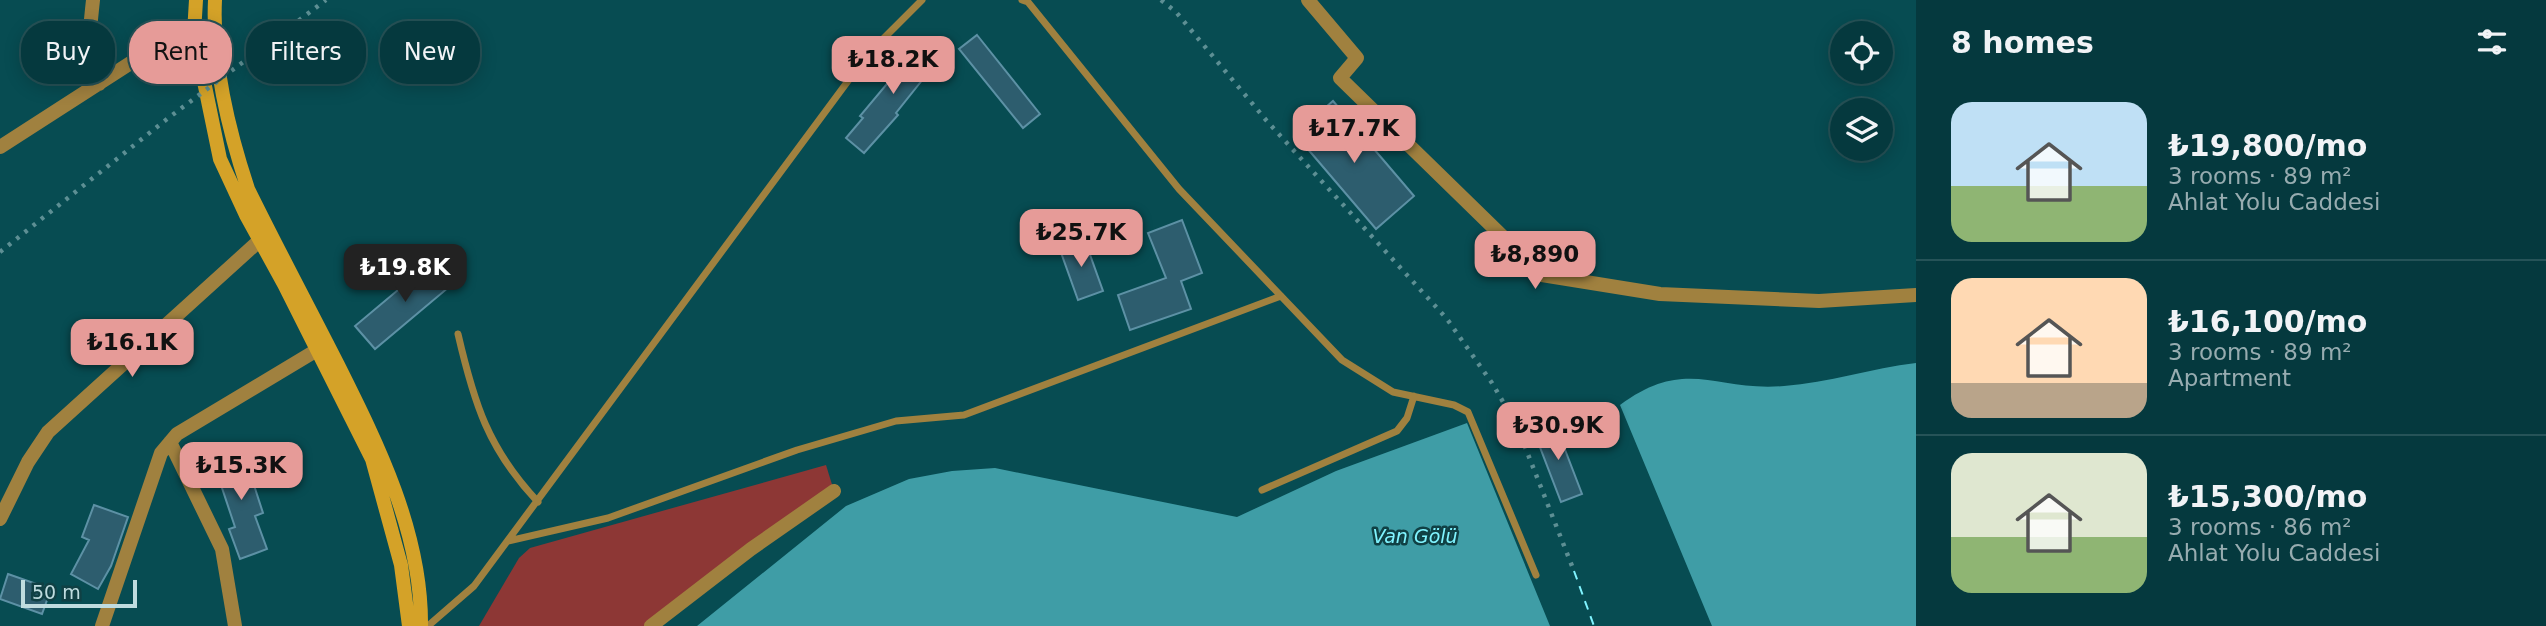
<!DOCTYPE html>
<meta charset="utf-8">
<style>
:root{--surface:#05393e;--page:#0e4045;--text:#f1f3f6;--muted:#97acb0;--line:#265358;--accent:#e69b98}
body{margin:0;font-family:"DejaVu Sans",sans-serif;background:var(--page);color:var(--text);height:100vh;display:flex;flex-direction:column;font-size:26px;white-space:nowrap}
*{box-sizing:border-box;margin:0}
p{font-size:23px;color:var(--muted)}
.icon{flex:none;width:38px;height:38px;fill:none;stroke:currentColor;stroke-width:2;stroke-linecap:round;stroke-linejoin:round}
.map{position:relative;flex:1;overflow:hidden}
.side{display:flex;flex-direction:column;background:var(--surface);width:630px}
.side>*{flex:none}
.guide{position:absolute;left:21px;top:21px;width:665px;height:63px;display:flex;gap:14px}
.tools{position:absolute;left:1830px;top:21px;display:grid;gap:14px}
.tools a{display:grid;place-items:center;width:63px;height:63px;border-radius:50%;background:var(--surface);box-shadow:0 4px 18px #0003,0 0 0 2px var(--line);font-size:35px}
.scale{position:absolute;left:21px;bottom:18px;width:116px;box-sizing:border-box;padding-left:7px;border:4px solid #bfdcdf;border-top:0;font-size:19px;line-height:24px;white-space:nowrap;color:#bfdcdf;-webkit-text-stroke:5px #104044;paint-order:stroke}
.price{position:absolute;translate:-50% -60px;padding:0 16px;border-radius:14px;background:var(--accent);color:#111;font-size:23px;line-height:46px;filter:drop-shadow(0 2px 4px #0008)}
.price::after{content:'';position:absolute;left:50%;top:42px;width:21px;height:16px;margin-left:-10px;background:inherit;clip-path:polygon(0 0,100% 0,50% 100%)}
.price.active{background:#222;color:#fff}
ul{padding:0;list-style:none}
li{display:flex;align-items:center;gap:21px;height:175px;padding:0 35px}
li+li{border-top:2px solid var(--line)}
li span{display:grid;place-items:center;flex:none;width:196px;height:140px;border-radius:21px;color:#555}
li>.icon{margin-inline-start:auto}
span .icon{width:84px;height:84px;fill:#fffc;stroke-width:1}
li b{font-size:30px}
h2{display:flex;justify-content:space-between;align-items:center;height:84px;padding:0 35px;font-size:30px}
.chip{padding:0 24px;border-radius:28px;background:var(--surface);box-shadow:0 4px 18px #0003,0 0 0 2px var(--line);font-size:24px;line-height:63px}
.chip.active{background:var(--accent);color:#111}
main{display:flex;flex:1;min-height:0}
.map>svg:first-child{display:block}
</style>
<main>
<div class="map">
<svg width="1916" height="626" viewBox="0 0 1916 626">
<rect width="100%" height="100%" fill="#074c52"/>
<path fill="#8d3735" d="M826 465 834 491 651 626H479L519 558 530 548Z"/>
<path fill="#3f9da6" d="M1916 363V626H1712L1620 405C1687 356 1715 392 1784 386 1828 383 1872 368 1916 363Z
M1467 423 1550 626H697L846 506 909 479 952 471 995 468 1237 517 1336 471Z"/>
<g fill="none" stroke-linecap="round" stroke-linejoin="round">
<path stroke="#80f4ff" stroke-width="2" stroke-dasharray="9 7" stroke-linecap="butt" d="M1574 571 1594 626"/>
</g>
<path fill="#2d5d6e" stroke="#5d91a5" stroke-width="2" d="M977 35 1040 114 1023 128 959 49Z
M915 40 939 59 896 113 898 115 864 153 846 138 863 118 860 116 902 66 898 62Z
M1333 101 1414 196 1376 229 1295 134Z
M1182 220 1202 273 1181 281 1191 309 1130 330 1118 295 1166 278 1148 233Z
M1084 238 1103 291 1078 300 1059 247Z
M435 259 455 282 375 349 355 326Z
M1554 421 1582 494 1561 502 1533 429Z
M242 448 263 513 255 516 267 549 240 559 229 529 235 527 212 458Z
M94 505 128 517 111 566 98 589 71 574 89 540 82 537Z
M8 574 51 589 42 614 0 599Z"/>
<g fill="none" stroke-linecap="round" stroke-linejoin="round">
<path stroke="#a0813f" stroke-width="7" d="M1022 0 1028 2 1179 189 1342 360 1393 392 1454 405 1468 412 1536 575
M458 334C474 403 488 449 538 502
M1262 490 1397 431 1407 418 1414 396
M508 541 608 518 797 450 896 421 964 415 1281 296
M428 626 474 586 868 54 922 0"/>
<path stroke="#a0813f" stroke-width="14" d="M93 0C90 30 85 56 99 84
M1308 0 1357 58 1340 78 1542 275 1660 294 1819 301 1916 295
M0 147 174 35 194 27
M170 442 222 549 235 626
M0 519 28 462 48 432 260 240
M102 626 161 453 177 434 327 344
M651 626 751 549 834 491"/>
<path stroke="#d4a228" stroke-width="14" d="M196 0 194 33 220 159 246 215 284 284 372 459 401 565 409 626
M215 0C212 63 228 129 248 189 277 248 308 306 338 365 378 445 422 533 421 626"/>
<path stroke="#5d8f94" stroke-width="4.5" stroke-dasharray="3.5 7" stroke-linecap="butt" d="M1161 0 1176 12 1266 120 1447 319 1492 383 1516 424 1574 571
M0 252 167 119 326 0"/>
</g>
<g text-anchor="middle" stroke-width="5" stroke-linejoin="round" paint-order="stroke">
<g font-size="19" font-style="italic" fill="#80f4ff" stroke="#104044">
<text x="1415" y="543">Van Gölü</text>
</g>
</g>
</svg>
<div class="tools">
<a><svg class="icon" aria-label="locate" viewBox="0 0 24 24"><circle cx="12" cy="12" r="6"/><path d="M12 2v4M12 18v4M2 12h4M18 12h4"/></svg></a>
<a><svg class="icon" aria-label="layers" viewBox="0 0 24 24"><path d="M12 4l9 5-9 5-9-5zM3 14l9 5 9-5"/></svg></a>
</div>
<div class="scale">50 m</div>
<b class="price" style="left:893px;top:96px">₺18.2K</b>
<b class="price" style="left:1354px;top:165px">₺17.7K</b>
<b class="price" style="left:1081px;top:269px">₺25.7K</b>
<b class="price" style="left:1535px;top:291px">₺8,890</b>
<b class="price active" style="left:405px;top:304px">₺19.8K</b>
<b class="price" style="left:132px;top:379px">₺16.1K</b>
<b class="price" style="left:1558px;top:462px">₺30.9K</b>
<b class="price" style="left:241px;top:502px">₺15.3K</b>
<div class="guide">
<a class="chip">Buy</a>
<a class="chip active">Rent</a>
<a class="chip">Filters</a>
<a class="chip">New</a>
</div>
</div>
<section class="side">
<h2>8 homes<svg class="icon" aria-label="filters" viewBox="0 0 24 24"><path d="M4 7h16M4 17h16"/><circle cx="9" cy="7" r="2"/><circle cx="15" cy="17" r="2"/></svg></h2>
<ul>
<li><span style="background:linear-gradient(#bfe0f5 60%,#8fb573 0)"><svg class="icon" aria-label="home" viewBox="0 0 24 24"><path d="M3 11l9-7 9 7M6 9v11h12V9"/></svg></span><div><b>₺19,800/mo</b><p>3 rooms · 89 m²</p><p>Ahlat Yolu Caddesi</p></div></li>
<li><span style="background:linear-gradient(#ffd9b3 75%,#b9a48a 0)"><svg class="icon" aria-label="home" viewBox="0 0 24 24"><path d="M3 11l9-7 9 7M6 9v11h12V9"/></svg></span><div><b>₺16,100/mo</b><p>3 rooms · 89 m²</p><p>Apartment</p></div></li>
<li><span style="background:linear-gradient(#dfe7d0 60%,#8fb573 0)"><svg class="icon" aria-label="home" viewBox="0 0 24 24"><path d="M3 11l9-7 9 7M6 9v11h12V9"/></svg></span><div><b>₺15,300/mo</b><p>3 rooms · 86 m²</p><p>Ahlat Yolu Caddesi</p></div></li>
</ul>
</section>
</main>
